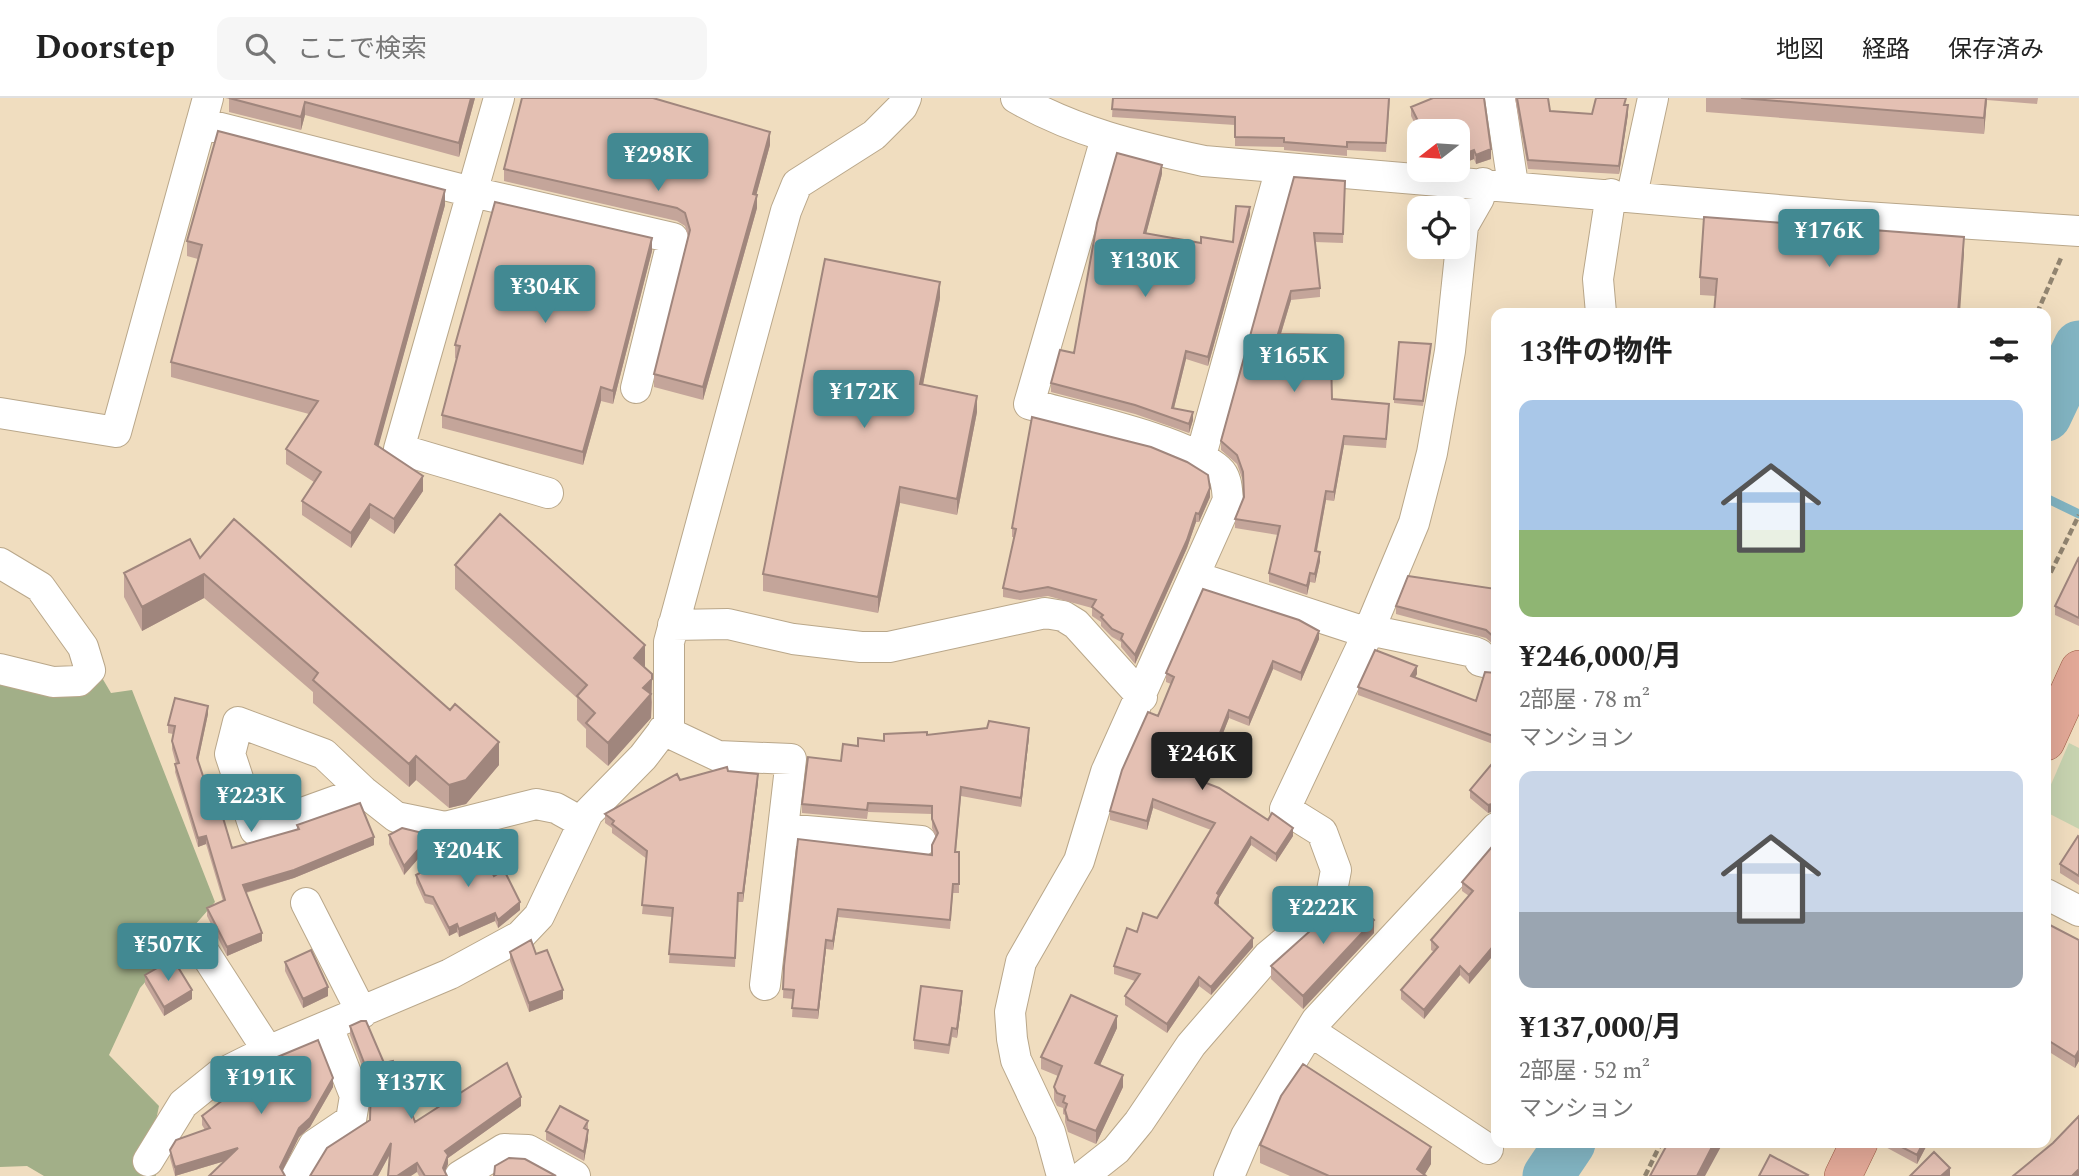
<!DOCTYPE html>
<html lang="ja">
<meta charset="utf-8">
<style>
:root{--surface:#fff;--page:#f6f6f6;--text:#222;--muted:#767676;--line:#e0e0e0;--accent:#428992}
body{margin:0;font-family:Spectral,"Noto Sans JP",serif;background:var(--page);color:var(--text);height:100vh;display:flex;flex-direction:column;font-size:26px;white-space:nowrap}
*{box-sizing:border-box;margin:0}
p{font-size:23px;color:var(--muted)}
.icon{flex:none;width:38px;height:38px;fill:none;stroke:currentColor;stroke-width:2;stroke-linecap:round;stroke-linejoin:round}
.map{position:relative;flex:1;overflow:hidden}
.sheet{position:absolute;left:1491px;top:210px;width:560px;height:840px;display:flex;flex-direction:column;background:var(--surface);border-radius:14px;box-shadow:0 7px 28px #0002}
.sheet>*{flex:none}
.needle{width:46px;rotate:253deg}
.tools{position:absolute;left:1407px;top:21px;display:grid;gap:14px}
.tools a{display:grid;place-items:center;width:63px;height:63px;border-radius:14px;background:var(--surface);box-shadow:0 7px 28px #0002;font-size:35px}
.price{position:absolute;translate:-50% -60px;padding:0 16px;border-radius:7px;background:var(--accent);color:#fff;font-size:23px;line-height:46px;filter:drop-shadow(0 2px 4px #0008)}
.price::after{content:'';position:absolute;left:50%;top:42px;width:21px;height:16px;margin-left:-10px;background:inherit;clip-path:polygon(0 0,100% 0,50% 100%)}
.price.current{background:#222;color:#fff}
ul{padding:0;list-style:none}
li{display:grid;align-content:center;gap:14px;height:371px;padding:0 28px}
li span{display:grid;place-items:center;height:217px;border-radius:14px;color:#555}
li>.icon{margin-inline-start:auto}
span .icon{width:126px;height:126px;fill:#fffc;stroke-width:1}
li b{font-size:30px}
h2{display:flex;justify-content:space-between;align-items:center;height:84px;padding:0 28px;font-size:30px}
header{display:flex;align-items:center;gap:42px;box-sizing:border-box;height:98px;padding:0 35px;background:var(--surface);border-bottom:2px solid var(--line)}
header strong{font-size:33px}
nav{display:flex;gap:38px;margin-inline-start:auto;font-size:24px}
.search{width:490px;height:63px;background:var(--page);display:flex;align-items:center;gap:18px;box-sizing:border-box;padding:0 24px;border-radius:14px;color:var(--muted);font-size:26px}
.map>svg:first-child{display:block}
</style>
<header>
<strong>Doorstep</strong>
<div class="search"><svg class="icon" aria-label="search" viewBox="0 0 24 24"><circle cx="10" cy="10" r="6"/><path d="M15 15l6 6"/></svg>ここで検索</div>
<nav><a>地図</a><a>経路</a><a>保存済み</a></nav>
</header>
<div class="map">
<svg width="2079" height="1078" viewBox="0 0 2079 1078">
<rect width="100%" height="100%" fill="#f0ddbf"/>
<path fill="#c7d3b0" d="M2069 645 2079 650V731L2046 714V698Z"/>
<path fill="#a2af88" d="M0 578H101L111 595 132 592 215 804 140 890 109 957 159 1008 149 1056 156 1078H44L27 1068 0 1069Z"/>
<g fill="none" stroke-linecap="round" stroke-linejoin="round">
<path stroke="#82b4c2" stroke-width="9" d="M2046 400 2079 416"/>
<path stroke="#82b4c2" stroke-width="51" d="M2046 318 2079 248
M1548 1078 1570 1045"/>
<g stroke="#b9a78a" stroke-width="32">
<path id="minor" d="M499 0 399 351 548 395
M1016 0C1075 34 1139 49 1204 63L1849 118 2079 133
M1500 0 1513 87
M201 25 472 94 673 140 636 290
M1632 97 1653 0
M1601 215 1598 181 1611 96
M0 315 116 334 208 0
M1200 361 1281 70
M0 465 40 489 83 549 90 572 79 583 53 584 0 571
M1196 479 1368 535
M673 527 728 526 793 541 861 549H889L1045 515 1063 518 1076 526 1142 599
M1369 532 1474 554 1479 556 1480 563 1496 567
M663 632 718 658 791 661 765 887
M363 693 255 732 230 656 238 624 324 656 363 693 396 719 445 729 536 706 556 710 583 725
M783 731 921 743
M2046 796 2079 813
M306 805 362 915
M206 857 268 953
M1310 933 1488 1051
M148 1063 183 1006 219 977 263 955 450 876 520 838 539 818 588 715 643 659 669 625V544L786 113 797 86 874 37 902 9 906 0
M297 1078 314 1047 351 1022 355 998 328 929
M460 1078 504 1051 528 1052 575 1078
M1062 1078 1050 1034 1016 962 1012 941 1010 914 1021 864 1079 763 1106 674 1228 402C1227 392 1227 379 1219 372 1187 342 1075 319 1029 306L1106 40
M1083 1078 1116 1052 1139 1024 1191 947 1268 858 1310 823 1331 798 1336 772 1322 734 1285 711 1368 535 1414 425 1432 355 1450 253 1463 128 1479 100 1483 85
M1229 1078 1246 1038 1316 923 1496 730"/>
</g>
<g stroke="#9d5c45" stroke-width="38">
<path id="major" d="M2046 644 2079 571
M1843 1078 1859 1045"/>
</g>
<path stroke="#918470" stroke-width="4.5" stroke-dasharray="7 3.5" stroke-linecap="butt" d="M2037 215 2061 160
M2046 484 2079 417
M1645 1078 1661 1045"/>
<use href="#minor" stroke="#fff" stroke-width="30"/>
<use href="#major" stroke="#e2a897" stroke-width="37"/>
</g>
<path fill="#c4a59a" d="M225 0H475L459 59 305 17 301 32 229 14V1Z
M1113 0H1390L1386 54 1347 52V58L1284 52V49L1235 48V27L1112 19Z
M1433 0 1491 61 1476 66 1474 61 1461 66 1458 56V33H1419V34L1411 18V9Z
M1515 0H1548L1550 13 1592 16 1626 7 1628 16 1619 76 1528 71Z
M1706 0H2038L2037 6 1987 2 1984 36 1706 14Z
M770 47 756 97 757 110 703 302 654 289V276L688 138 685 128 677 123 504 83V71Z
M1162 76 1146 135 1201 145 1233 144 1250 117 1208 268 1186 261 1174 310 1193 322 1189 335 1135 316 1051 294V285L1074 255Z
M1294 79 1345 83 1343 145 1315 144 1320 190V199L1291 202 1281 236 1336 237V268L1331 269 1332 301 1389 315 1386 350 1344 347 1334 403 1326 402 1317 453 1320 463 1315 485 1310 484 1307 497 1269 484V475L1278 437 1235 430V421L1244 400 1243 383 1237 366 1221 352V343Z
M445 107 378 348 423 393 394 436 370 420 351 450 302 417V403L314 384 286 366V351L309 316 171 279V264L198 161 187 158V143Z
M652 153 613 306 601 303 583 367 442 330V317L457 261 455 260V247Z
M1964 156 1716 198 1700 197V179Z
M940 200 923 286 977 314 957 417 900 405 878 515 763 493V476Z
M1431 250 1423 308 1394 305V301Z
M1210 399 1199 424H1196L1187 450 1135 566 1121 549V544L1112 539 1101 528V524L1092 518V510L1048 498 1020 502 1003 499V490L1014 439H1012V430Z
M2079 459V528L2055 517V508Z
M200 460 499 667 466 706 449 710 416 682 409 689 313 605V594L204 500 142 533 124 499V475Z
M455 467 645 570 652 604 651 620 608 668 586 649V631L577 622V600L455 491Z
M1496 491V549L1486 540 1396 516V508Z
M1319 541 1301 583 1273 571 1249 628 1229 620 1204 684 1293 738 1276 764 1251 747 1219 800V805L1218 808 1253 849 1211 897 1199 888 1167 935 1125 907V898L1135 883 1114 876V868L1137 834 1157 820 1211 732 1153 710 1147 732 1110 722V713L1158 618 1171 586 1166 584V575Z
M1496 575V647L1358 597V589L1417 576 1415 580 1476 603Z
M208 616 198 663 212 705 232 750 297 732V727L374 747 294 780 246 795 262 843 227 858 207 818V810L223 803 206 746 198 749 175 674 176 666 172 651V643L173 636 168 635V627Z
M927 637 1029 639 1021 709 961 698 956 754H959V795H953L950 831 838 819 833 852 826 851 818 921 792 919 793 901 783 900 784 868 798 741 932 757 936 739 932 730V716L868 714 867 721 802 715V706L858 648Z
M1496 661 1488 715 1470 700V692Z
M728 673 758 684 743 804H738L735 869 669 865 672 819 642 816 647 761 612 735V730L605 725V716L680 682Z
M389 737 431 746 404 777 389 746Z
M2079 739V787L2060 775V766Z
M1496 744V854L1469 886 1460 877 1424 921 1401 901V892L1434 854 1431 852V842L1469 798 1462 793V784Z
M416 777 494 778 520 812 498 830 495 823 459 839 457 834 449 838 433 807 425 805 416 785Z
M2046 825 2079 842V963L2075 970 2046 952Z
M1374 835 1303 911 1271 881V868Z
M510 854 536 856 563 901 529 914 510 863Z
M285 864 328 898 303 910 285 873Z
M145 877 192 901 164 918 145 886Z
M962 902 957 940 952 939 949 956 914 951V942Z
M350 928 384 965 415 1024 521 1008 448 1060V1066L445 1074 447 1078H419L417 1074 390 1056 378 1078 370 1022 371 992 350 937Z
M1117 930 1100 967 1123 989 1096 1046 1068 1034 1065 1024V1017L1063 1016V1010L1057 1008 1054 1002V989L1058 978 1041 971V959Z
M233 986 333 989 310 1029 299 1039 282 1073 225 1063 175 1078 170 1060V1052L205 1032 202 1027V1018L233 995Z
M588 1023V1041L584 1063 546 1042V1033Z
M1880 1045H1928L1917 1066 1880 1046Z
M1260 1047 1431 1066 1424 1077 1426 1078H1290L1260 1065Z"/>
<path fill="#a0867d" d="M471 0H475L459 59V45Z
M1986 0H1987L1984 36V20Z
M305 4V17L301 32V19Z
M1628 7V16L1619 76V68Z
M770 34V47L753 109V96Z
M1491 51V61L1476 66V57Z
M1474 52V61L1461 66V57Z
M1162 67V76L1144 144V135Z
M445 92V107L375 361V346Z
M757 97V110L703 302V289Z
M1250 109V117L1208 268V259Z
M1964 139V156L1960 215H1958Z
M652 140V153L613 306V293Z
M940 184V200L920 302V286Z
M1291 193V202L1278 245V236Z
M1186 253V261L1172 318V310Z
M601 289V303L583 367V354Z
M977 298V314L957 417V401Z
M1193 314V322L1189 335V326Z
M1344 338V347L1334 403V394Z
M423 378V393L394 436V421Z
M900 389V405L878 515V499Z
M1210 390V399L1199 424V416Z
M1326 393V402L1315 462V453Z
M370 406V420L351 450V435Z
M1196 415V424L1187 450 1135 566V557Z
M1320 454V463L1315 485V476Z
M1310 475V484L1307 497V488Z
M204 476V500L142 533V509Z
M1319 533V541L1301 583V575Z
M645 547V571L634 560Z
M1273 563V571L1249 628V620Z
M1417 568V576L1411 586V578Z
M652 581 651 620 608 668V645L643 590Z
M208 608V616L197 668V660Z
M1229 612V620L1201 691V683Z
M1029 630V639L1021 709V700Z
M499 644V667L466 706 449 710V687Z
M416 658V682L409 689V666Z
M758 676V684L743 804V795Z
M1153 701V710L1147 732V723Z
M1496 705V713L1488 715V707Z
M1293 730V738L1276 764V756Z
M431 737V746L404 777V768Z
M206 738V746L198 749V740Z
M374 739V747L294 780 243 795V787Z
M1251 739V747L1219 800V805L1215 813V805L1217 795Z
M520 804V812L498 830V822Z
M838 811V819L833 852V843Z
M495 815V823L459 839V831Z
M1374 822V835L1303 911V898Z
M457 826V834L449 838V830Z
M262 835V843L227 858V849Z
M1253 840V849L1211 897V889Z
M826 842V851L818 921V912Z
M1496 845V854L1469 886V877Z
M1460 868V877L1424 921V912Z
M1199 879V888L1167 935V926Z
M328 889V898L303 910V901Z
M192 892V901L164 918V909Z
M563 892V901L529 914V905Z
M962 893V902L957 940V931Z
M1117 918V930L1095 978V965Z
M2079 952V963L2075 970V959Z
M1123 977V989L1096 1046V1033Z
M333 980V989L310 1029 299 1039 280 1078V1069L299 1030Z
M521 999V1008L448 1060V1066L443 1078V1070L445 1053Z
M588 1032V1041L584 1063V1054Z
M391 1045V1054L378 1078H373Z
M1714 1045H1723L1705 1078H1697Z
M1923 1045H1928L1917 1066V1057Z
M1431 1049V1066L1424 1078 1417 1071Z
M238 1050V1059L175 1078V1069Z
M417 1065V1074L411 1078H397Z
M1950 1070V1078H1941Z
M2079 1071V1078H2072Z"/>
<path fill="#e4c0b3" stroke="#a0867d" stroke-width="2" d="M229 0H471L459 45 305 4 301 19Z
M522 0H653L770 34 753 96 757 97 703 289 654 276 690 132 685 115 677 110 504 71Z
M1113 0H1389L1386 45 1347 44V49L1284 44V40L1235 39V19L1112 11Z
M1433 0H1484L1491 51 1476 57 1474 52 1461 57 1458 47V33H1423L1411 9Z
M1517 0H1548L1550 13 1592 16 1596 0H1626L1624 7H1628L1619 68 1528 62Z
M1741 0H1986L1984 20Z
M218 33 445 92 375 346 423 378 394 421 370 406 351 435 302 403 321 374 286 351 318 303 171 264 202 147 187 143Z
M1117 55 1162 67 1144 135 1201 145V139L1233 144 1236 108 1250 109 1208 259 1186 253 1172 310 1193 314 1189 326 1135 307 1051 285 1060 252 1074 255 1097 125Z
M1294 79 1345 83 1343 136 1314 135 1320 190 1291 193 1278 236 1336 237V259H1331L1332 301 1389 306 1386 341 1344 338 1334 394 1326 393 1315 453 1320 454 1315 476 1310 475 1307 488 1269 475 1280 428 1235 421 1244 399 1243 374 1237 357 1221 343Z
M495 104 652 140 613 293 601 289 583 354 442 317 460 248 455 247Z
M1704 119 1964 139 1958 215H1714L1717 181 1700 179Z
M825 161 940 184 920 286 977 298 957 401 900 389 878 499 763 476Z
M1399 244 1431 246 1423 303 1394 301Z
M1032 319 1151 349 1187 364 1208 377 1210 390 1199 416 1196 415 1187 442 1135 557 1121 541 1123 536 1112 531 1101 519 1103 517 1092 509 1096 502 1048 489 1020 494 1003 490 1016 431 1012 430Z
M500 416 645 547 634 560 652 576V581L643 590 651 596 608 645 586 625 595 615 577 598 587 587 455 467Z
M234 421 450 612 455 606 499 644 466 682 449 687 416 658 409 666 313 582 318 575 204 476 142 509 124 475 190 441 200 460Z
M2079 459V520L2055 508Z
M1408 478 1496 491V541L1486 532 1396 508Z
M1203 491 1299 522 1319 533 1301 575 1273 563 1249 620 1229 612 1201 683 1219 690 1268 722 1272 715 1293 730 1276 756 1251 739 1217 795 1219 797 1215 805 1253 840 1211 889 1199 879 1167 926 1125 898 1140 876 1114 868 1127 830 1137 834 1143 815 1157 820 1215 725 1153 701 1147 723 1110 713 1122 672 1148 614 1158 618 1174 579 1166 575Z
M1375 552 1417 568 1411 578 1476 603 1485 574 1496 575V639L1358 589Z
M175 600 208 608 197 660 212 705 218 703 232 750 299 731 297 727 360 705 374 739 294 772 243 787 262 835 227 849 207 810 225 802 206 738 198 740 175 666 179 665 172 643 175 628 168 627Z
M989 623 1029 630 1021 700 961 689 955 754H959V786H953L950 822 838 811 833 843 826 842 818 912 792 910 794 892 783 891 784 868 798 741 932 757V747L938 735 932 721V708L868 705 867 712 802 706 808 659 841 663 843 646 858 648V640L884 643V636L927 634V637L987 630Z
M1496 661V705L1488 707 1470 692Z
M727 669 728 673 758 676 743 795H738L735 860 669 856 673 810 642 807 647 753 612 726 614 723 605 716 677 676 680 682Z
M402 730 431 737 404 768 389 737Z
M2078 738 2079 739V778L2060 766Z
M1496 744V845L1469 877 1460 868 1424 912 1401 892 1438 849 1431 842 1473 793 1462 784Z
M476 745 494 778 504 772 520 804 498 822 495 815 459 831 457 826 449 830 433 799 425 797 416 777Z
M1349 798 1374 822 1303 898 1271 868Z
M2046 825 2079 842V952L2075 959 2046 941Z
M531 842 536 856 547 852 563 892 529 905 510 854Z
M311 852 328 889 303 901 285 864Z
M173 861 192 892 164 909 145 877Z
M921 888 962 893 957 931 952 930 949 947 914 942Z
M1071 897 1117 918 1095 965 1123 977 1096 1033 1068 1022 1065 1012 1067 1006 1063 1004 1065 998 1057 995 1054 989 1062 968 1041 959Z
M361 923H366L384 965 393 963 415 1024 507 965 521 999 445 1053 448 1057 443 1070 447 1078H425L417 1065 397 1078H388L391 1045 373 1078H310L327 1050 370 1022 371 983 350 928Z
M318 942 333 980 310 1020 299 1030 280 1069 285 1078H209L238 1050 175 1069 170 1052 176 1042 210 1030 202 1018 236 992 233 986 275 960Z
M1303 966 1431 1049 1417 1071 1426 1078H1329L1260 1047 1281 998Z
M560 1008 588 1023 584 1030 588 1032 584 1054 546 1033Z
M2079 1018V1071L2072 1078H2013L2053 1045Z
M1668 1045H1714L1697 1078H1650Z
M1894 1045H1923L1917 1057Z
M1934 1054 1950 1070 1941 1078H1910Z
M1770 1057 1808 1077 1807 1078H1759Z
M509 1060 525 1061 556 1078H494L495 1068Z"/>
</svg>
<div class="tools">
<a><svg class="needle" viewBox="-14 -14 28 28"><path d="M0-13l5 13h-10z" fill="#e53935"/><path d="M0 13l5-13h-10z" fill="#767676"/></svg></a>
<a><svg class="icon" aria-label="locate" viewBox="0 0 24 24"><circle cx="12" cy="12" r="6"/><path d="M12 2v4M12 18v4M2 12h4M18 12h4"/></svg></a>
</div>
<b class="price" style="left:658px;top:95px">¥298K</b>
<b class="price" style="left:1829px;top:171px">¥176K</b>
<b class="price" style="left:1145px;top:201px">¥130K</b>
<b class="price" style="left:545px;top:227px">¥304K</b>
<b class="price" style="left:1294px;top:296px">¥165K</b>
<b class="price" style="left:864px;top:332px">¥172K</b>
<b class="price current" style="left:1202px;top:694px">¥246K</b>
<b class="price" style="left:251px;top:736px">¥223K</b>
<b class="price" style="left:468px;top:791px">¥204K</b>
<b class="price" style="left:1323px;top:848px">¥222K</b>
<b class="price" style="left:168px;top:885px">¥507K</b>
<b class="price" style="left:261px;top:1018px">¥191K</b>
<b class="price" style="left:411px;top:1023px">¥137K</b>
<section class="sheet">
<h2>13件の物件<svg class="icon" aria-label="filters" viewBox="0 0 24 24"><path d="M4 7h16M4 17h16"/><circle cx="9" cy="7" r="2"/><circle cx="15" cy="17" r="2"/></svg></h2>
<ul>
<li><span style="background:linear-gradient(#a9c7e8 60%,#8fb573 0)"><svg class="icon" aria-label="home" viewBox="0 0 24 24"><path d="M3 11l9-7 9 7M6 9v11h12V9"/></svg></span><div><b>¥246,000/月</b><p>2部屋 · 78 m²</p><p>マンション</p></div></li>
<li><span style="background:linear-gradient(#c9d6e8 65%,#9aa5b1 0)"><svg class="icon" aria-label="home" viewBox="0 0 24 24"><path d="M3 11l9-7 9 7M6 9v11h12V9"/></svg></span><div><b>¥137,000/月</b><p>2部屋 · 52 m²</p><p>マンション</p></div></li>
</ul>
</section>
</div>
